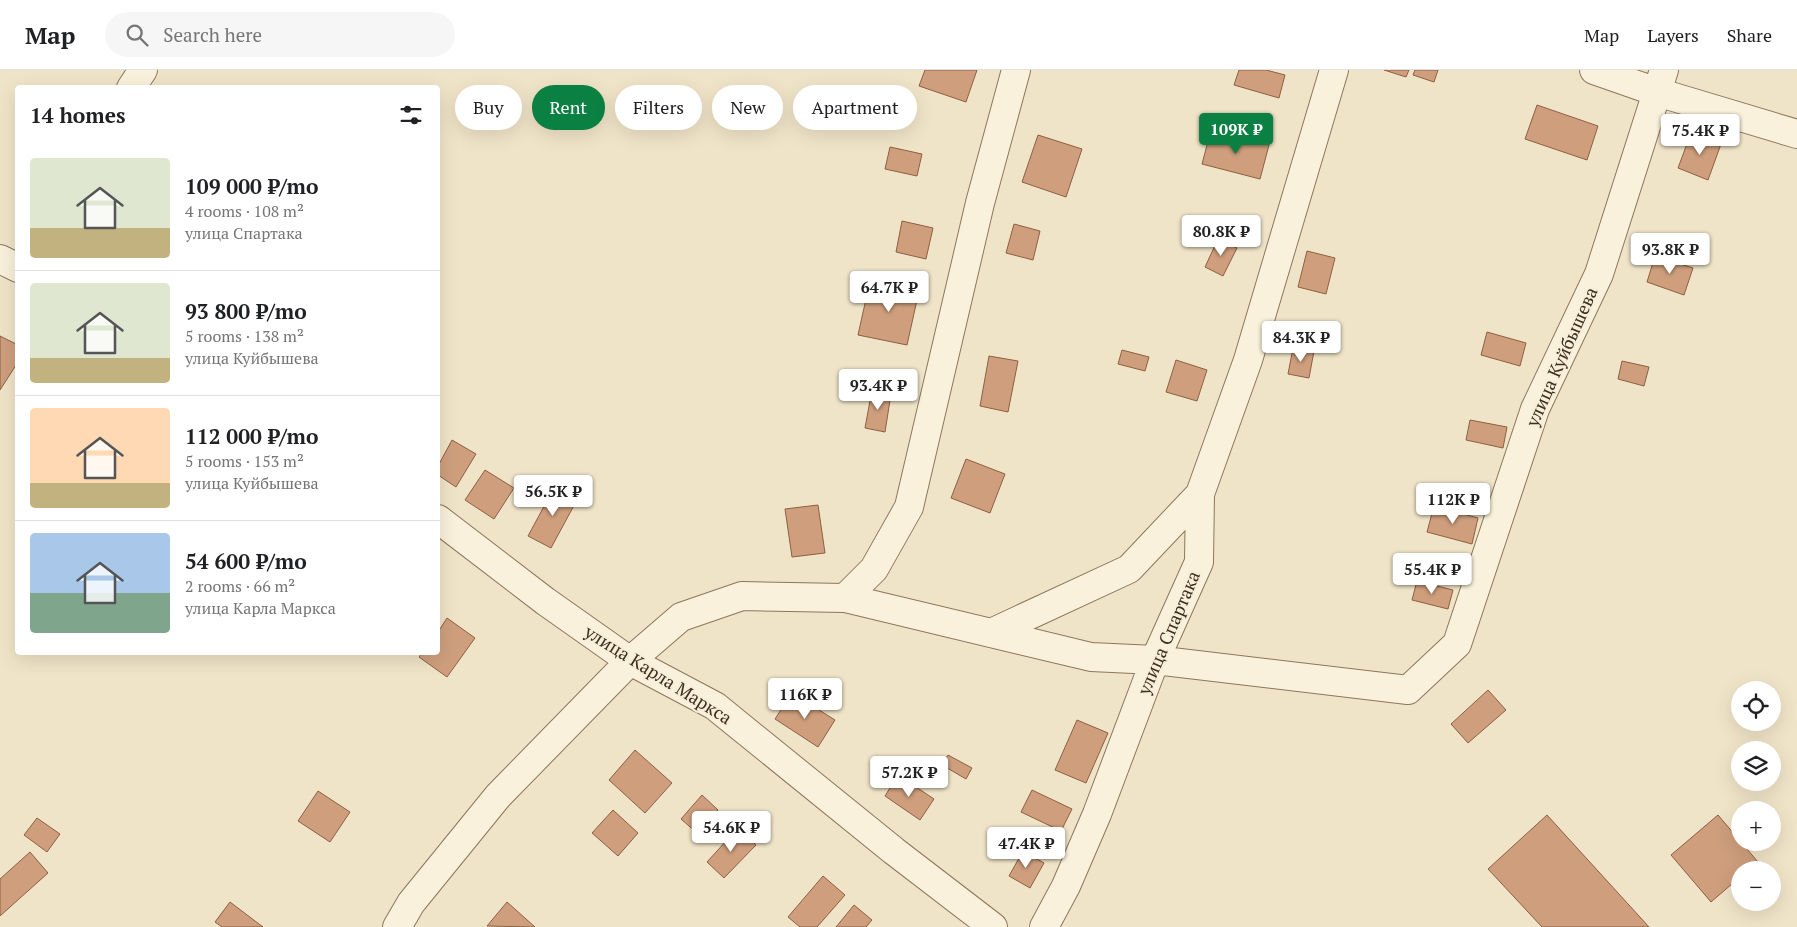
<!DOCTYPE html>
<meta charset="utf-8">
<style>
:root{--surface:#fff;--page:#f6f6f6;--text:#202124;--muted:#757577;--line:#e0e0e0;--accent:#0b8043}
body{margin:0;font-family:"PT Serif",serif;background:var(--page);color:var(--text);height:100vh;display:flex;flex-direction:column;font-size:19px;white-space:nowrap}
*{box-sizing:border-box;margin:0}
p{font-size:16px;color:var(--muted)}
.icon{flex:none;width:28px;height:28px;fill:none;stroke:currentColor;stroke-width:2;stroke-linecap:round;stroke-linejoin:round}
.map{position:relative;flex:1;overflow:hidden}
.sheet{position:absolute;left:15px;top:15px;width:425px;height:570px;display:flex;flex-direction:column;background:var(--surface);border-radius:5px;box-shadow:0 5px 20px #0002}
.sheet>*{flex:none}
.banner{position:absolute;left:455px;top:15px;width:475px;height:45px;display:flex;gap:10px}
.tools{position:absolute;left:1731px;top:611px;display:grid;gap:10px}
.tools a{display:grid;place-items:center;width:50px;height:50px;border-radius:50%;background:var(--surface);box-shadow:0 5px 20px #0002;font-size:25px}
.price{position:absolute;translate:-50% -42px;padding:0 11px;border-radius:5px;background:#fff;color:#222;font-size:16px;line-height:32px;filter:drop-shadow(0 1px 2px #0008)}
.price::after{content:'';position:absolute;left:50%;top:30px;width:15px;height:11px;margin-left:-8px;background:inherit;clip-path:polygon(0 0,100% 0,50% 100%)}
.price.on{background:var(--accent);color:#fff}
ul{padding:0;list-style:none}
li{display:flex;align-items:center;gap:15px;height:125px;padding:0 15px}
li+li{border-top:1px solid var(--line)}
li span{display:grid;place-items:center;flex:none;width:140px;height:100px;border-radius:5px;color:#555}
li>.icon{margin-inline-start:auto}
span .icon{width:60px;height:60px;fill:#fffc;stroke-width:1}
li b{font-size:21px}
h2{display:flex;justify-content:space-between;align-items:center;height:60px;padding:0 15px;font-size:21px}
.chip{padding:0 18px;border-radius:22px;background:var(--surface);box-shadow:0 5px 20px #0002;font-size:18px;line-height:45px}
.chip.on{background:var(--accent);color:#fff}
header{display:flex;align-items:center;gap:30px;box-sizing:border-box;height:70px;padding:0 25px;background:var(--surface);border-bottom:1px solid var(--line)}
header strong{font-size:24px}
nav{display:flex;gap:28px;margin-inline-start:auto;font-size:18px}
.search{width:350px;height:45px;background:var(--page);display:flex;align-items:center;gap:12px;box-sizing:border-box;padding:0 18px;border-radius:28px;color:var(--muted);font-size:19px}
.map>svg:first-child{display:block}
</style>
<header>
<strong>Map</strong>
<div class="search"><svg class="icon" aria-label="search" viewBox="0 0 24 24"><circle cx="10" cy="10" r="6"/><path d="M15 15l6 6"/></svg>Search here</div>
<nav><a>Map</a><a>Layers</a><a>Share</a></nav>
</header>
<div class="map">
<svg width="1797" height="857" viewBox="0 0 1797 857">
<rect width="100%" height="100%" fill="#f0e4c8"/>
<path fill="#cf9f7d" stroke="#8d5f41" d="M925 0H977L966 32 919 16Z
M1239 0H1266L1285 5 1279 28 1234 15Z
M1384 0H1409L1406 7Z
M1415 0H1438L1434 12 1413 5Z
M1537 35 1598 56 1587 90 1525 69Z
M1211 60 1269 75 1260 109 1202 94Z
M1691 63 1721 74 1708 110 1678 98Z
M1038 65 1082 79 1066 127 1022 112Z
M890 77 922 84 917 106 885 99Z
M902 151 933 158 926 189 896 182Z
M1014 154 1040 161 1033 190 1006 183Z
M1218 169 1237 178 1223 206 1205 197Z
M1307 181 1335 188 1326 224 1298 217Z
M1655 186 1693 198 1684 225 1647 212Z
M870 211 919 221 907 275 858 265Z
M1487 262 1526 273 1520 296 1481 285Z
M0 266 18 275V292L0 320Z
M1293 278 1314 281 1309 308 1288 304Z
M1122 280 1149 287 1145 301 1118 294Z
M989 286 1018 291 1008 342 980 336Z
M1176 290 1207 300 1197 331 1166 322Z
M1622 291 1649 297 1644 316 1618 309Z
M872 320 891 324 885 362 865 358Z
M1470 350 1507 357 1503 378 1466 370Z
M452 370 476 384 456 417 438 405V396Z
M966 389 1005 404 990 443 951 428Z
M485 400 514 418 494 449 465 430Z
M555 416 578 428 551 478 528 466Z
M818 435 825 483 792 487 785 439Z
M1434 436 1478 448 1472 474 1427 462Z
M1417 511 1453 520 1448 539 1412 530Z
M447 548 475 568 447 607 419 587 423 582H438V562Z
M1488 620 1506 640 1468 673 1451 654Z
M792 623 835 650 818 677 775 649Z
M1077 650 1108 663 1086 713 1055 700Z
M635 680 672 713 645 743 609 710Z
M948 685 972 698 966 709 942 695Z
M898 705 934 729 920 750 885 726Z
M1032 720 1072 739 1061 761 1021 742Z
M318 721 350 742 330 772 298 751Z
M702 725 718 740 697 763 681 749Z
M613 740 638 763 618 786 592 763Z
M1547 745 1649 857H1542L1488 799Z
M1718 745 1758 792 1748 800H1740V807L1711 832 1671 785Z
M37 748 60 764 47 782 24 765Z
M738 758 756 775 724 808 707 792Z
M1023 781 1044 793 1030 818 1009 806Z
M30 782 48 803 0 846V809Z
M823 806 845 825 817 857H800L788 847Z
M230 832 263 857H222L215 852Z
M507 832 535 857 487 856Z
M854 835 872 850 866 857H836Z"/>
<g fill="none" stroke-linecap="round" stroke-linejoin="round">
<g stroke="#8d765c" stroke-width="30">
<path id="street" d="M1594 0 1657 22 1797 64
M131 18 143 0
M0 189 18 198
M438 449 545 531 630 591 715 636 894 781 993 857
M845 528 874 499 909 437 980 133 1016 0
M991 563 1129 499 1200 424
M397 857 411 833 498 726 630 591 681 547 742 526 845 528 1091 587 1155 590 1408 620 1457 574 1535 339 1599 204 1664 0
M1044 857 1066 816 1097 744 1155 590 1199 492 1200 424 1248 290 1334 0"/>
</g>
<use href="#street" stroke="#faf1dc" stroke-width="28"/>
</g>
<g text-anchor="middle" stroke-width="4" stroke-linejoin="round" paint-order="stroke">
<g font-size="18" fill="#3d2e20" stroke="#f7eed8">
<text transform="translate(1562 287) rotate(-66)" y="6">улица Куйбышева</text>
<text transform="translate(1169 563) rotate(-67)" y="6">улица Спартака</text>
<text transform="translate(658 605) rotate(32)" y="6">улица Карла Маркса</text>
</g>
</g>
</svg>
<div class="tools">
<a><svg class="icon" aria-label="locate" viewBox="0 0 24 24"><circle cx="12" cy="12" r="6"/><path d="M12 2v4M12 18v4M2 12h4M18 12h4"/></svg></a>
<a><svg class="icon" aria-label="layers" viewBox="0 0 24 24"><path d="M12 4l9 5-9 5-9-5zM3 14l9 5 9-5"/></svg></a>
<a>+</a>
<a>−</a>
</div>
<b class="price on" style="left:1236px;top:85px">109K ₽</b>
<b class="price" style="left:1700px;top:86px">75.4K ₽</b>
<b class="price" style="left:1221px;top:187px">80.8K ₽</b>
<b class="price" style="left:1670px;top:205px">93.8K ₽</b>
<b class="price" style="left:889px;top:243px">64.7K ₽</b>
<b class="price" style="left:1301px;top:293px">84.3K ₽</b>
<b class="price" style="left:878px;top:341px">93.4K ₽</b>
<b class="price" style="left:553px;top:447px">56.5K ₽</b>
<b class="price" style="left:1453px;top:455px">112K ₽</b>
<b class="price" style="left:1432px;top:525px">55.4K ₽</b>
<b class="price" style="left:805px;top:650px">116K ₽</b>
<b class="price" style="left:909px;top:728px">57.2K ₽</b>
<b class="price" style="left:731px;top:783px">54.6K ₽</b>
<b class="price" style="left:1026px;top:799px">47.4K ₽</b>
<div class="banner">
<a class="chip">Buy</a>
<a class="chip on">Rent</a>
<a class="chip">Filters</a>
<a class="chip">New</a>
<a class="chip">Apartment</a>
</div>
<section class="sheet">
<h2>14 homes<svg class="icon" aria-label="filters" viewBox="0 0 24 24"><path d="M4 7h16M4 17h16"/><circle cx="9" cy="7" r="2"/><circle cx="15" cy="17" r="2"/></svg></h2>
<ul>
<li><span style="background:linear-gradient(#dfe7d0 70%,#c2b280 0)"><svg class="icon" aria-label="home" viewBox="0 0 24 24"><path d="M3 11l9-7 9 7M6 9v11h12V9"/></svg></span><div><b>109 000 ₽/mo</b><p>4 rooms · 108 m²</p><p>улица Спартака</p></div></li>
<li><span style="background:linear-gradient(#dfe7d0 75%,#c2b280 0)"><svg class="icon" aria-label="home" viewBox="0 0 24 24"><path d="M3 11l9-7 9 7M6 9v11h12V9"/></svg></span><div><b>93 800 ₽/mo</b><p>5 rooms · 138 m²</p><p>улица Куйбышева</p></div></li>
<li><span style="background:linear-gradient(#ffd9b3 75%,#c2b280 0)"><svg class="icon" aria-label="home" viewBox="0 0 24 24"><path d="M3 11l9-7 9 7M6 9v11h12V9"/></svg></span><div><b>112 000 ₽/mo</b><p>5 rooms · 153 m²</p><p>улица Куйбышева</p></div></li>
<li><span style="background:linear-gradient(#a9c7e8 60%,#7fa58c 0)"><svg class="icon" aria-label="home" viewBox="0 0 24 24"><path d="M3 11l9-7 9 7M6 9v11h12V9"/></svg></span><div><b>54 600 ₽/mo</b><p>2 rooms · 66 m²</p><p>улица Карла Маркса</p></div></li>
</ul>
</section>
</div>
